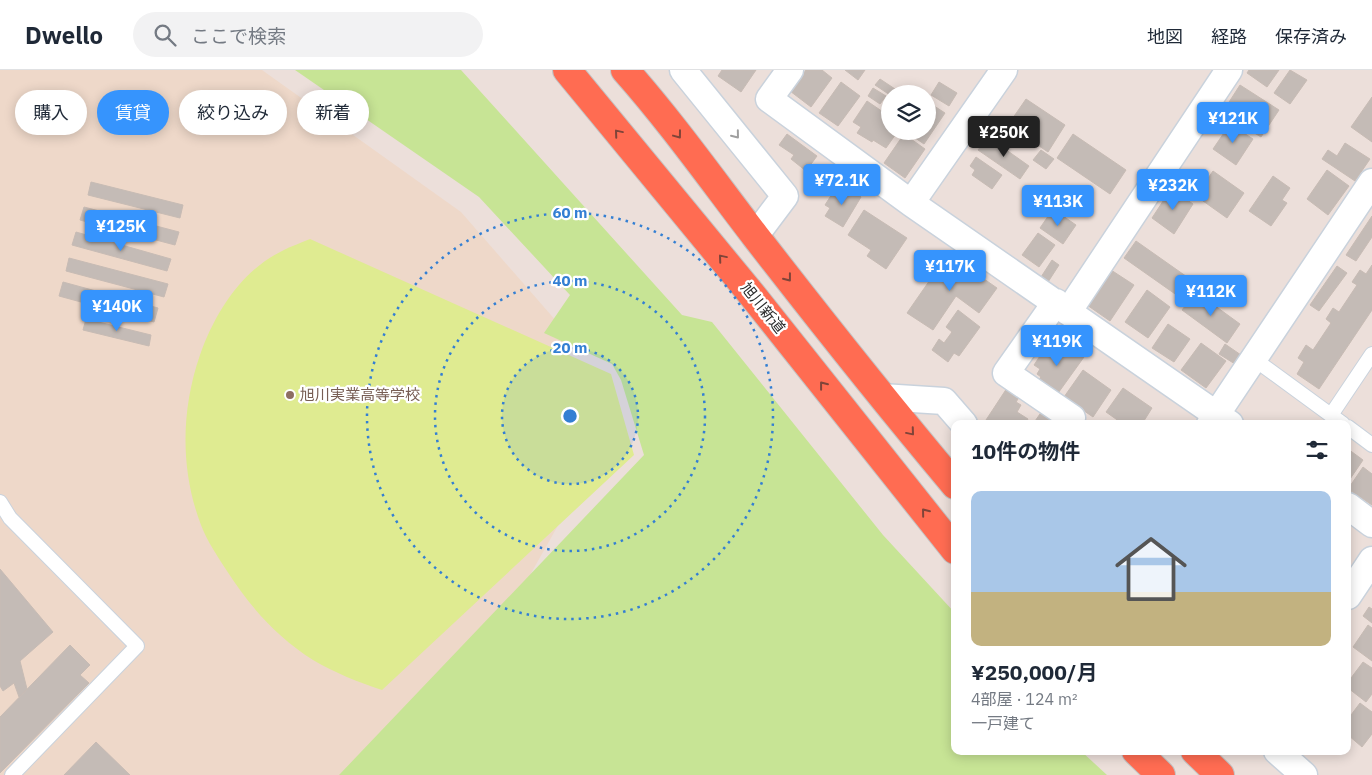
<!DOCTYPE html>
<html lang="ja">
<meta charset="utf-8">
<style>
:root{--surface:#fff;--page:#f2f2f3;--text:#1f2937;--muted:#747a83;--line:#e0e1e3;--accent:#3694fd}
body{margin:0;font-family:"IBM Plex Sans","Noto Sans JP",sans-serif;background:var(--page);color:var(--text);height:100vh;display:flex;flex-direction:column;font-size:19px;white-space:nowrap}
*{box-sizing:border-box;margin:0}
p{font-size:16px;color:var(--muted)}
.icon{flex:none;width:28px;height:28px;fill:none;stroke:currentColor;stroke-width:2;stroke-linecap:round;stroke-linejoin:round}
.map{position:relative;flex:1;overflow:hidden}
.side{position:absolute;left:951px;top:350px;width:400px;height:335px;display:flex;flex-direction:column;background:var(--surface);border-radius:10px;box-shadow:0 2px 12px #0003}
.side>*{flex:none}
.banner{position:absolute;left:15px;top:20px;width:475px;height:45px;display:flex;gap:10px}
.fabs{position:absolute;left:881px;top:15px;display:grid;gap:10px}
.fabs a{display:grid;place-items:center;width:55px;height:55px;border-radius:50%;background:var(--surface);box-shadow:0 2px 12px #0003;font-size:25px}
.price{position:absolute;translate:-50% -42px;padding:0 11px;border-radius:5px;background:var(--accent);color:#fff;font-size:16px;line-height:32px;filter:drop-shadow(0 1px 2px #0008)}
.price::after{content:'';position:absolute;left:50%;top:30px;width:15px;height:11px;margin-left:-8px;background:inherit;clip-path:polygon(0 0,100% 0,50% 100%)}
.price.current{background:#222;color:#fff}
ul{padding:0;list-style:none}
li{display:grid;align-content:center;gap:10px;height:265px;padding:0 20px}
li+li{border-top:1px solid var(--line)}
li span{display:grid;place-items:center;height:155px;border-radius:10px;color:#555}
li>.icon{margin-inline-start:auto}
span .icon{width:90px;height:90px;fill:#fffc;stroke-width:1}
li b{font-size:21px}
h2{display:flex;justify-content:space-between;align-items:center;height:60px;padding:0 20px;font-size:21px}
.pill{padding:0 18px;border-radius:22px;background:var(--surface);box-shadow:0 2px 12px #0003;font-size:18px;line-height:45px}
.pill.current{background:var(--accent);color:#fff}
header{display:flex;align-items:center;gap:30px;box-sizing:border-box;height:70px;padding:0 25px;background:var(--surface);border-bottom:1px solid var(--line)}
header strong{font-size:24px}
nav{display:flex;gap:28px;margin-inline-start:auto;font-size:18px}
.search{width:350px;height:45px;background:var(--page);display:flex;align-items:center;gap:12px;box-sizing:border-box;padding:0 18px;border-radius:28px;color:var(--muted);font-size:19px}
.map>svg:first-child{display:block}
</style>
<header>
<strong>Dwello</strong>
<div class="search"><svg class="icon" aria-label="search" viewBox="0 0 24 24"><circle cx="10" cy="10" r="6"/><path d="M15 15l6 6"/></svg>ここで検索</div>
<nav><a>地図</a><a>経路</a><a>保存済み</a></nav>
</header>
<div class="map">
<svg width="1372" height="705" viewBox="0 0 1372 705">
<rect width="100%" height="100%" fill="#ecdfda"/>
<path fill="#eed8c9" d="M0 0H262L461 142 564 260 595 390 417 705H0Z"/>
<path fill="#c7e495" d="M295 0H461L682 245 712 252 883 465 955 543V681H1081L1107 705H339L644 385 621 310 612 294 544 263 570 225 479 127Z"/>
<path fill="#dfeb91" d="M310 169 611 304 634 385 382 620C358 612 335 603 313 590 277 567 250 537 227 501 218 487 207 471 201 455 180 400 181 340 200 285 215 243 241 201 282 181 291 176 301 173 310 169Z"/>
<path fill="#c4bbb6" stroke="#c7bbb4" d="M722 0H756L741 22 718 6Z
M806 0H822L832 8 811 37 790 21Z
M845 0H865L858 10Z
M1249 0H1279L1267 17 1247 3Z
M1290 0 1307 10 1290 34 1274 23Z
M880 9 895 19 890 25 875 15Z
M841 12 860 26 838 56 819 43Z
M939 12 957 23 949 36 931 25Z
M1240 15 1279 40 1261 67 1222 43Z
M873 18 886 26 880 34 868 26Z
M1372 27V72L1351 57Z
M1026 29 1065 55 1048 82 1008 55Z
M867 31 886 44 884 47 890 51V61H898L886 78 873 70 872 72 857 63 861 57 853 52Z
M928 32 945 43 924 74 905 61H928Z
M1230 54 1253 69 1236 95 1213 79Z
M787 64 817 86 806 101 791 89 794 85 779 75Z
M904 64 925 79 905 108 884 93Z
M1073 64 1126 100 1110 124 1057 88Z
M988 67 1029 96 1020 109 978 80Z
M1345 73 1370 89 1355 111 1322 89 1328 80 1337 86Z
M1041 80 1054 89 1046 99 1033 90Z
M976 87 1002 105 992 119 972 105 975 100 970 96Z
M816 98 833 110 823 124 806 112Z
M1327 100 1349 116 1328 145 1307 129Z
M1213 101 1244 123 1227 148 1196 126Z
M1273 106 1290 118 1282 130 1287 133 1271 156 1249 141Z
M91 112 183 135 180 148 88 125Z
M845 117 861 127 843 157 825 146 830 138 825 135 832 124 837 128Z
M1171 119 1193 134 1174 164 1152 148Z
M84 137 179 162 175 175 80 150Z
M1053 139 1076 155 1063 174 1040 158Z
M864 140 907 168 886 199 867 186 871 180 848 165Z
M1372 146V167L1356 191 1346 185Z
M76 162 171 189 167 201 72 175Z
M1038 163 1055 175 1039 197 1022 185Z
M1136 171 1190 209 1178 226 1124 188Z
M948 184 997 218 979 243 956 226 933 260 907 243Z
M69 188 168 214 164 227 66 201Z
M1052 190 1059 195 1048 212 1041 207Z
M1372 195V240L1319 319 1297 304 1304 292 1298 288 1306 275 1313 280 1331 253 1326 249 1333 238 1339 242 1357 215 1352 212 1360 200 1366 204Z
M1337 196 1347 203 1319 241 1310 235Z
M1111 200 1134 215 1110 251 1087 235Z
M63 212 158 238 154 252 59 226Z
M1147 220 1170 237 1148 268 1125 252Z
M1196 222 1240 254 1227 273 1182 240Z
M958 240 980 257 959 286 954 283 948 292 932 280 939 269 944 273 952 262 946 257Z
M86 249 151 265 149 276 83 260Z
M1168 254 1190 269 1174 292 1152 278Z
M1064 273 1084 287 1056 326 1037 312 1041 307 1037 304 1040 299 1034 295 1044 280 1049 283 1055 274 1061 278Z
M1201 273 1226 291 1206 318 1181 300Z
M1225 274 1241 285 1235 294 1219 284Z
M1083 300 1111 320 1093 347 1064 327Z
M1007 318 1020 326 1016 332 1021 335 1017 342 1028 349 1025 354H992L986 350Z
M1123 318 1152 338 1142 354H1123L1106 342Z
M1042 341 1052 349 1049 354H1033Z
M1348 379 1363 390 1348 412Z
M1363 397 1372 404V435L1348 419Z
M0 499 53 562 20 591 27 619 19 627 14 613 3 621 0 616Z
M1369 537 1372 539V553L1363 546Z
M1368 555 1372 558V591L1353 577Z
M70 575 90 595 80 605 89 613 0 703V647Z
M1363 592 1372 598V624L1366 632 1348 618V612Z
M1360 633 1372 642V664L1362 677 1348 665V649Z
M96 672 130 705H64Z"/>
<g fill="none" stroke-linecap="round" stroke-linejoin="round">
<g stroke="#c9d2dc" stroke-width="16">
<path id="lane" d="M1254 289 1343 354
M1331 345 1372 284
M1348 357 1372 375
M0 432 10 448 137 576 12 705"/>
</g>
<g stroke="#c9d2dc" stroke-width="29">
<path id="street" d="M683 0 785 126 755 166
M790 0 769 29 911 133 1230 354
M911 133 1004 0
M1056 232 1006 303 1072 348
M1068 242 1229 0
M882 327 944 331 964 354
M1210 354 1372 112
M1348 436 1372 454
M1348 526 1372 490
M1277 681 1304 705"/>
</g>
<g stroke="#c3c3c3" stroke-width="30">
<path id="highway" d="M567 0 753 226 955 480
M625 0C672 53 713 111 756 167 821 251 887 334 955 415
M1136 681 1161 705
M1195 681 1220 705"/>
</g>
<use href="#lane" stroke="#fff" stroke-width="14"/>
<use href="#street" stroke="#fff" stroke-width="26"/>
<use href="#highway" stroke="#ff6c52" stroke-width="28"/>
</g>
<defs><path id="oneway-chevron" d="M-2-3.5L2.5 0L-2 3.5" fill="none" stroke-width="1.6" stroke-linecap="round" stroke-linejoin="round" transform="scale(1.25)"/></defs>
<g stroke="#7f4439">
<use href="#oneway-chevron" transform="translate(618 63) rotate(-130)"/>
<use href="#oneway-chevron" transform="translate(678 65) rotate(53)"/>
<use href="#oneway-chevron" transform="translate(722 188) rotate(-130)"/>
<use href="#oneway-chevron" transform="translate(788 208) rotate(52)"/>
<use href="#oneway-chevron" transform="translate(823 315) rotate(-128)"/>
<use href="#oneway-chevron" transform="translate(911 362) rotate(50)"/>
<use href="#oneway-chevron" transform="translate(925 442) rotate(-129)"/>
</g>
<use stroke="#9f9f9f" href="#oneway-chevron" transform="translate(736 65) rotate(51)"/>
<circle cx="570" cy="346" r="68" fill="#337fd3" fill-opacity=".12"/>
<g fill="none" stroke="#337fd3" stroke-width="2.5" stroke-dasharray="2.5 5">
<circle cx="570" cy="346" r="68"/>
<circle cx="570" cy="346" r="135"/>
<circle cx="570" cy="346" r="203"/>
</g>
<circle fill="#8d6e63" stroke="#fff" stroke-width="2" cx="290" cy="325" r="5"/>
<g text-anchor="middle" stroke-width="4.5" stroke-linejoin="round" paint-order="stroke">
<g font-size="15" fill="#292929" stroke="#fff">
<text transform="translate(763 238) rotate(51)" y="5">旭川新道</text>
</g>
<g font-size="15" fill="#785e54" stroke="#fff" text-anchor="start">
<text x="300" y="330">旭川実業高等学校</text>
</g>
</g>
<circle cx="570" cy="346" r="8" fill="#337fd3" stroke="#fff" stroke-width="2.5"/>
<g font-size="15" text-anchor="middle" font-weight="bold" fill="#337fd3" stroke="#fff" stroke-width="4.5" stroke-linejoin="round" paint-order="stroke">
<text x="570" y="148">60 m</text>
<text x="570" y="216">40 m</text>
<text x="570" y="283">20 m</text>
</g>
</svg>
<div class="fabs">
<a><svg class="icon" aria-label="layers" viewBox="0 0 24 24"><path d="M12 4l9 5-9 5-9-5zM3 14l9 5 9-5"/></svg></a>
</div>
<b class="price" style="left:1233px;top:74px">¥121K</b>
<b class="price current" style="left:1004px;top:88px">¥250K</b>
<b class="price" style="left:842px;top:136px">¥72.1K</b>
<b class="price" style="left:1173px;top:141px">¥232K</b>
<b class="price" style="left:1058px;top:157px">¥113K</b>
<b class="price" style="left:121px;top:182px">¥125K</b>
<b class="price" style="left:950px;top:222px">¥117K</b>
<b class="price" style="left:1211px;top:247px">¥112K</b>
<b class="price" style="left:117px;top:262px">¥140K</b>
<b class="price" style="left:1057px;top:297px">¥119K</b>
<div class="banner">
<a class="pill">購入</a>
<a class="pill current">賃貸</a>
<a class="pill">絞り込み</a>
<a class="pill">新着</a>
</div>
<section class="side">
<h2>10件の物件<svg class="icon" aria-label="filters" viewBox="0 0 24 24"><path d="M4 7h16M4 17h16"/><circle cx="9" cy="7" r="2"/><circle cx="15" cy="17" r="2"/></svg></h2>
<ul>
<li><span style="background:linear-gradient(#a9c7e8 65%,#c2b280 0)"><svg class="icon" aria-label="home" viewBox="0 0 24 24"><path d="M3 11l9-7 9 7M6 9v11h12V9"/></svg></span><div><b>¥250,000/月</b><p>4部屋 · 124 m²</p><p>一戸建て</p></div></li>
</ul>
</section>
</div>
